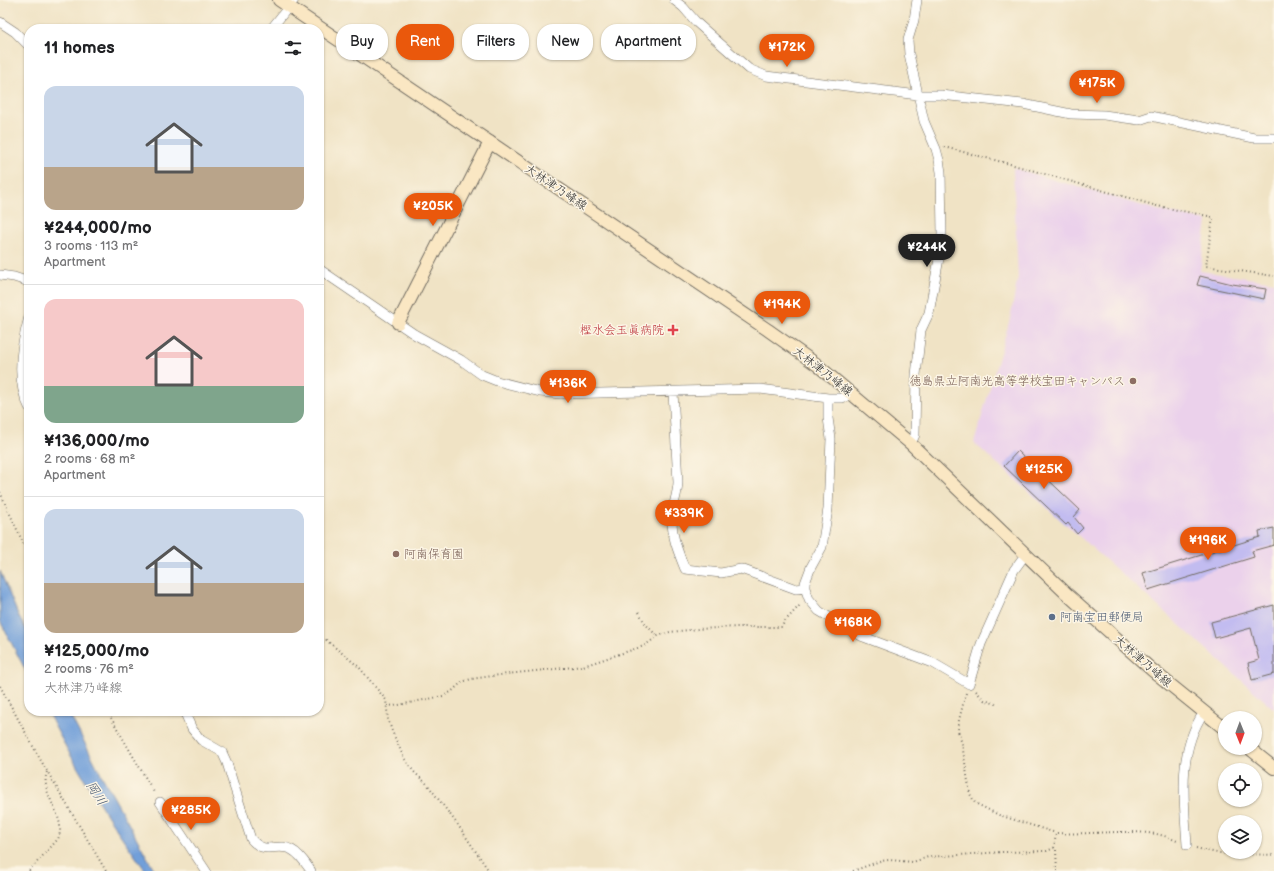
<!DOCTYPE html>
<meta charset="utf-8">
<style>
:root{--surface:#fff;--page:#f6f6f6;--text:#202124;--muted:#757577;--line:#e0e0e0;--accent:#ea580c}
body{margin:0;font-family:"Balsamiq Sans","Klee One",sans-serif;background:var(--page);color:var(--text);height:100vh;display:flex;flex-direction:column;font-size:15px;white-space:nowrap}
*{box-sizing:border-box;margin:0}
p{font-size:13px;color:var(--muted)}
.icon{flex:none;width:22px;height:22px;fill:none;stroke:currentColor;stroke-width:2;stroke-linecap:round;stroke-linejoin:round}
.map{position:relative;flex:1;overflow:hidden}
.side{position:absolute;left:24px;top:24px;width:300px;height:692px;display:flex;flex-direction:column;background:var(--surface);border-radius:16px;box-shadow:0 1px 3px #0004}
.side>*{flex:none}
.top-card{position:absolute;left:336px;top:24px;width:380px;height:36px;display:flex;gap:8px}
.needle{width:26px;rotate:179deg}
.fabs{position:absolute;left:1218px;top:711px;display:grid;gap:8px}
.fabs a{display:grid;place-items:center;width:44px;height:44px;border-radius:50%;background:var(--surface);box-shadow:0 1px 3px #0004;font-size:20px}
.price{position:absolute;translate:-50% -34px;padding:0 9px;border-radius:14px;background:var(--accent);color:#fff;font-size:13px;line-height:26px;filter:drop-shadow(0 1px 2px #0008)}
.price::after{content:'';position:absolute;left:50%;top:24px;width:12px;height:9px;margin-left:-6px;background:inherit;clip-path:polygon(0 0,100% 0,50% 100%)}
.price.active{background:#222;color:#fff}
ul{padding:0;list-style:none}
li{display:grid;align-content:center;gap:8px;height:212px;padding:0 20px}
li+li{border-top:1px solid var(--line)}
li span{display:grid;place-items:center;height:124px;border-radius:12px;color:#555}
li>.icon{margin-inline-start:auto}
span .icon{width:72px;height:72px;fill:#fffc;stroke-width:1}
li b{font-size:17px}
h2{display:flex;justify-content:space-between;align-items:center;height:48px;padding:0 20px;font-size:17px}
.pill{padding:0 14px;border-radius:16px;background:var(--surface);box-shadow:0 1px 3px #0004;font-size:14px;line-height:36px}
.pill.active{background:var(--accent);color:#fff}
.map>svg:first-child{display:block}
</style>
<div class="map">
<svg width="1274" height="871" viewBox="0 0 1274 871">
<rect width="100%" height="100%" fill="#fcf5e5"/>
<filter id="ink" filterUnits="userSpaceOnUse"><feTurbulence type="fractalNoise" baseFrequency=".025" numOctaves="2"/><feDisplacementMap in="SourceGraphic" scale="8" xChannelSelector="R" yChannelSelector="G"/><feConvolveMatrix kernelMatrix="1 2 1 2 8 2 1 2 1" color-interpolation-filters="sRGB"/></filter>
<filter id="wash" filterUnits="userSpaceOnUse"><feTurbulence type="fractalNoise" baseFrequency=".012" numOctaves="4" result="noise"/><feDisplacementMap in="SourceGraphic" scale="16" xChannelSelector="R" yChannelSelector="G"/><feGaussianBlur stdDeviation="0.9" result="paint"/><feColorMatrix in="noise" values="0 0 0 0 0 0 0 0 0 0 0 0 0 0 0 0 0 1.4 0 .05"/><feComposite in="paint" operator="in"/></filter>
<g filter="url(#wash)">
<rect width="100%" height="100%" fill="#f0e3c5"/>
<path fill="#ebd1eb" d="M1013 168 1157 210 1207 221 1200 271 1274 282V709L974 443 1010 319 1018 277Z"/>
<path fill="#719fd9" stroke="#4e6582" d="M0 571 19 617 29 635V677L0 621Z
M47 711H68L103 778 155 871H146C109 821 75 767 47 711Z"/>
<g id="blocks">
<path fill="#c2bcf0" d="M1200 276 1232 284 1266 289 1264 299 1197 285Z
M1018 451 1080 510 1074 517 1083 528 1077 534 1068 523 1066 525 1004 466Z
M1274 528V545L1252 551 1254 557 1148 590 1143 573 1260 537 1259 531Z
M1274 605V674L1252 680 1248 663 1259 660 1251 628 1215 638 1211 622Z"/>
</g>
</g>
<g filter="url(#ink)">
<use href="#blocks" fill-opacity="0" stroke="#706b61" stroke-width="1"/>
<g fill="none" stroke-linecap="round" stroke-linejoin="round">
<g stroke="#706b61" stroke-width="10">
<path id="street" d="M674 0 683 7 697 23 749 69 766 76 918 95H941L1023 104 1071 114 1104 115 1139 120 1151 116 1254 138H1274
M0 22 15 32 29 46
M271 29 294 0
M319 269 414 334 461 360 482 375 497 381 540 392 561 394 760 389 828 398H842L853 394
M0 275 14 277 29 282
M29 317C21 345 15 380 29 407
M673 392 678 482C678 493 673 504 672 515 671 535 678 552 685 569L721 573 741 569 796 589 805 588
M828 398V418L831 439 828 509 822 547 811 567 805 583V588L809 599 819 611 861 636 933 663 969 684 981 644 1014 570 1025 555
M911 444 915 435 916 375 921 330 929 313 940 253 942 234 941 172 939 160 936 149 924 121 909 54 908 40 914 20 917 0
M184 711 192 729 201 740 222 752 227 763 234 786 251 839C266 857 277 841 292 850 300 854 306 864 311 871
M160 802 206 871
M1187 845C1184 799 1177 752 1204 712"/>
</g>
<g stroke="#706b61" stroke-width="14">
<path id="secondary" d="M279 0 768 330 816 364 911 444 1068 595 1152 670 1225 729
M398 323 490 142
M1249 748 1274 768"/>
</g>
<path stroke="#706b61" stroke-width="2" stroke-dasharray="1 3" stroke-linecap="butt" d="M944 147 1010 164 1157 206 1213 217 1206 266 1274 276
M0 492 29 556
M639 612C644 623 649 629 658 636
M319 644 326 640 359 667 386 700 388 719 392 731 404 758 414 772 427 784 458 825 489 871
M0 686 40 759 106 871
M976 691 984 700 996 704
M966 693 959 720 958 731 962 744 970 794 975 803 999 815 1056 833
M387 705 394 706 443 696 451 692 462 682 471 679 507 674 583 666 644 646 658 636 670 632 698 629 736 627H782L784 622 801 604
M107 711 155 794
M1196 848 1217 853 1274 855
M29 871 58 839C68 816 39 795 47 772
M853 871 880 861 889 860 913 862 928 857 1003 852 1047 851 1054 848
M1057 871 1056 850 1054 848 1056 833C1089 835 1123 829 1156 834 1163 835 1170 838 1177 841"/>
<use href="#street" stroke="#fff" stroke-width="9"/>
<use href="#secondary" stroke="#fae7c3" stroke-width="12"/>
</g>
</g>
<path fill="#e0444e" stroke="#fcf5e5" stroke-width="1.5" d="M671 324h4v4h4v4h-4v4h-4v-4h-4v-4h4z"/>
<g fill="#8d6e63" stroke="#fcf5e5" stroke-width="1.5">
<circle cx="1133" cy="381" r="4"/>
<circle cx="396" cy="554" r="4"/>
</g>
<circle fill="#5c6f8a" stroke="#fcf5e5" stroke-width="1.5" cx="1052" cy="617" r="4"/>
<g text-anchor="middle" stroke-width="3" stroke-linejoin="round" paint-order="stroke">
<g font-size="12" fill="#2b2b2b" stroke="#fcf5e5">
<text transform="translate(556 187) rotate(34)" y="4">大林津乃峰線</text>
<text transform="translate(823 371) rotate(38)" y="4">大林津乃峰線</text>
<text transform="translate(1143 661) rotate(41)" y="4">大林津乃峰線</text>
</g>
<g font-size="12" fill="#be3a42" stroke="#fcf5e5" text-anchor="end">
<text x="664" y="334">樫水会玉眞病院</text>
</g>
<g font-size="12" fill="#785e54" stroke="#fcf5e5" text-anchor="end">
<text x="1125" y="385">徳島県立阿南光高等学校宝田キャンパス</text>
<text x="404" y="558" text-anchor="start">阿南保育園</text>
</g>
<g font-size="12" fill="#4e5e75" stroke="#fcf5e5" text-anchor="start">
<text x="1060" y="621">阿南宝田郵便局</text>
</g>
<g font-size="13" font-style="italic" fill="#475971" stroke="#fcf5e5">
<text transform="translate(97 793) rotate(57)" y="5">岡川</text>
</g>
</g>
</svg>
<div class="fabs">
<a><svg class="needle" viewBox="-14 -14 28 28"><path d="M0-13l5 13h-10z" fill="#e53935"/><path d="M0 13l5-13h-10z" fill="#757577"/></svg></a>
<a><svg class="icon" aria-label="locate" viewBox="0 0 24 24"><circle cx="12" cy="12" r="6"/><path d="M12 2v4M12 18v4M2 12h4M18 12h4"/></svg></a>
<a><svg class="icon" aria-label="layers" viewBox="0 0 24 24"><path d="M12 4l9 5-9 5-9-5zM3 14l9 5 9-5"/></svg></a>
</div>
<b class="price" style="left:787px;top:68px">¥172K</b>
<b class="price" style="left:1097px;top:104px">¥175K</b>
<b class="price" style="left:433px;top:227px">¥205K</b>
<b class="price active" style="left:927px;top:268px">¥244K</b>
<b class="price" style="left:782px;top:325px">¥194K</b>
<b class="price" style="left:568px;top:404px">¥136K</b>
<b class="price" style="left:1044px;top:490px">¥125K</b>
<b class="price" style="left:684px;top:534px">¥339K</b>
<b class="price" style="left:1208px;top:561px">¥196K</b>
<b class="price" style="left:853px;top:643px">¥168K</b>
<b class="price" style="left:191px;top:831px">¥285K</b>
<div class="top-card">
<a class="pill">Buy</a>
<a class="pill active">Rent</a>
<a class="pill">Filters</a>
<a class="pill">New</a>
<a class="pill">Apartment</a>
</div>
<section class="side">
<h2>11 homes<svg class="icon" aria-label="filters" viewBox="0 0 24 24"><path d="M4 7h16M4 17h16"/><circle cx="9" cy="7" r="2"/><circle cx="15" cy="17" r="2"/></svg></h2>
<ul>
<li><span style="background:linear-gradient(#c9d6e8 65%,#b9a48a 0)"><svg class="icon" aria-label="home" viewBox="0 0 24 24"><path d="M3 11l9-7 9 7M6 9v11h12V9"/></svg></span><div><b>¥244,000/mo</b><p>3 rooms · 113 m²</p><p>Apartment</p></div></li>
<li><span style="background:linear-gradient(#f6c9c9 70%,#7fa58c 0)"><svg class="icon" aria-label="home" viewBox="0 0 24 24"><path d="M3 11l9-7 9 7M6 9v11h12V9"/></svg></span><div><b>¥136,000/mo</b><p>2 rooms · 68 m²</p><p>Apartment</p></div></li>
<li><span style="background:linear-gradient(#c9d6e8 60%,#b9a48a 0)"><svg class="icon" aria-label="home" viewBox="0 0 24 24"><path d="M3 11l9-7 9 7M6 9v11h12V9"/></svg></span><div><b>¥125,000/mo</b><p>2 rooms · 76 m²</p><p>大林津乃峰線</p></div></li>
</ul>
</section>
</div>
